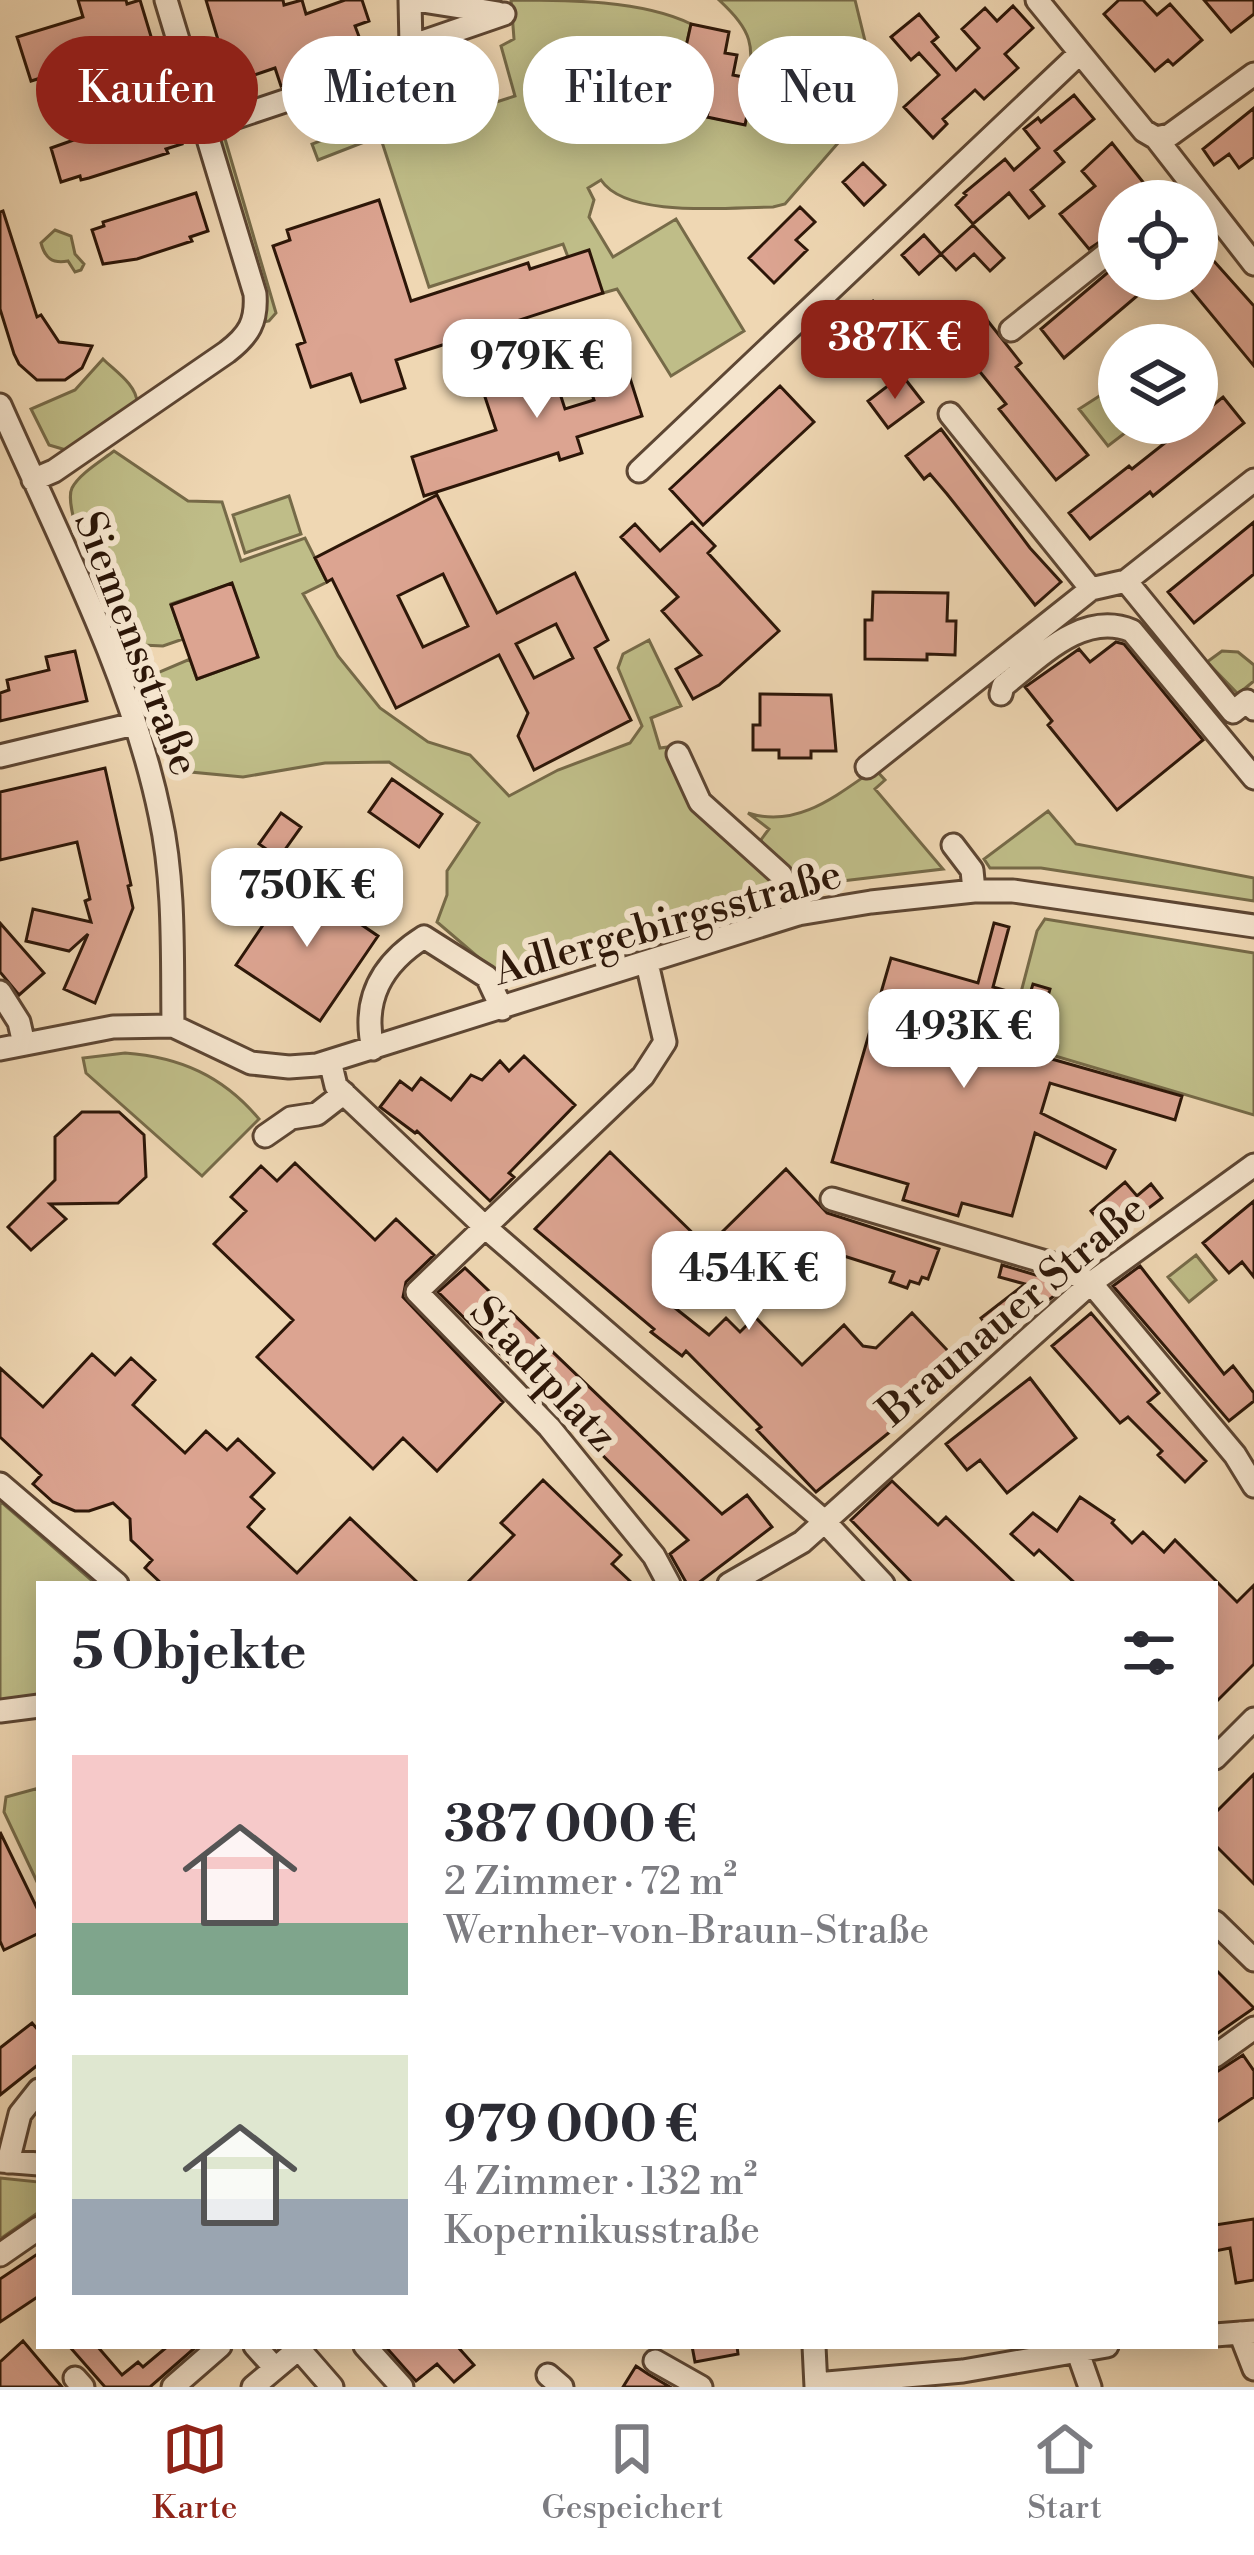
<!DOCTYPE html>
<html lang="de">
<meta charset="utf-8">
<style>
:root{--surface:#fff;--page:#f2f2f3;--text:#2b2b33;--muted:#7c7c81;--line:#e1e1e2;--accent:#8f2418}
body{margin:0;font-family:"Libre Bodoni",serif;background:var(--page);color:var(--text);height:100vh;display:flex;flex-direction:column;font-size:45px;white-space:nowrap}
*{box-sizing:border-box;margin:0}
p{font-size:39px;color:var(--muted)}
.icon{flex:none;width:66px;height:66px;fill:none;stroke:currentColor;stroke-width:2;stroke-linecap:round;stroke-linejoin:round}
.map{position:relative;flex:1;overflow:hidden}
.panel{position:absolute;left:36px;top:1581px;width:1182px;height:768px;display:flex;flex-direction:column;background:var(--surface);border-radius:0px;box-shadow:0 6px 30px #0003}
.panel>*{flex:none}
.top-card{position:absolute;left:36px;top:36px;width:1182px;height:108px;display:flex;gap:24px}
.buttons{position:absolute;left:1098px;top:180px;display:grid;gap:24px}
.buttons a{display:grid;place-items:center;width:120px;height:120px;border-radius:50%;background:var(--surface);box-shadow:0 6px 30px #0003;font-size:60px}
.price{position:absolute;translate:-50% -102px;padding:0 27px;border-radius:24px;background:#fff;color:#222;font-size:39px;line-height:78px;filter:drop-shadow(0 3px 6px #0008)}
.price::after{content:'';position:absolute;left:50%;top:72px;width:36px;height:27px;margin-left:-18px;background:inherit;clip-path:polygon(0 0,100% 0,50% 100%)}
.price.selected{background:var(--accent);color:#fff}
ul{padding:0;list-style:none}
li{display:flex;align-items:center;gap:36px;height:300px;padding:0 36px}
li span{display:grid;place-items:center;flex:none;width:336px;height:240px;border-radius:0px;color:#555}
li>.icon{margin-inline-start:auto}
span .icon{width:144px;height:144px;fill:#fffc;stroke-width:1}
li b{font-size:51px}
h2{display:flex;justify-content:space-between;align-items:center;height:144px;padding:0 36px;font-size:51px}
.tag{padding:0 42px;border-radius:54px;background:var(--surface);box-shadow:0 6px 30px #0003;font-size:42px;line-height:108px}
.tag.selected{background:var(--accent);color:#fff}
.tabs{display:flex;justify-content:space-around;align-items:center;height:168px;border-top:3px solid var(--line);background:var(--surface);font-size:33px;color:var(--muted)}
.tabs a{display:grid;justify-items:center;gap:6px}
.tabs .selected{color:var(--accent)}
.map>svg:first-child{display:block}
</style>
<div class="map">
<svg width="1254" height="2387" viewBox="0 0 1254 2387">
<rect width="100%" height="100%" fill="#efd7b3"/>
<filter id="stains"><feTurbulence type="fractalNoise" baseFrequency=".00167" numOctaves="4"/><feColorMatrix values="0 0 0 0 .2 0 0 0 0 .09 0 0 0 0 .02 0 0 0 .5 -.17"/></filter>
<radialGradient id="worn" r=".72"><stop offset=".6" stop-color="#630" stop-opacity="0"/><stop offset="1" stop-color="#630" stop-opacity=".3"/></radialGradient>
<path fill="#bfbd88" stroke="#766a48" stroke-width="3" d="M511 0C568 0 642 0 691 24L674 101 709 108 708 117 745 124 752 91 746 89C756 45 752 31 719 0H855L867 49 845 135 785 204 773 207C730 207 627 219 601 180L588 188 594 200 589 217 613 257 676 219 744 331 671 376 617 289 603 293 568 257 563 244 429 287 381 139 515 96 501 46 514 39Z
M490 75 496 91 318 160 312 144Z
M223 132 276 313 269 321 264 322 266 297 219 136Z
M55 230 71 236 75 254 84 264 81 270 75 272 68 261C52 264 45 258 41 243Z
M103 359C115 371 137 385 137 403L66 450 49 445 31 409 75 390Z
M1115 386 1119 391V423H1138L1108 446 1079 409Z
M114 451 188 501 222 502 241 561 305 538 327 582 303 594 338 656 380 708 428 742 470 755 509 796 558 770 630 743 642 726 618 668 623 654 649 640 681 706 651 718 660 748 668 747 691 805 770 877 779 895 499 975 437 922 447 895V871L479 823 389 762 325 763 243 777 180 771 150 676 190 659 197 679 258 657 231 584 171 604 183 639 163 646 142 645C136 623 125 617 110 602 96 588 63 506 72 488 79 474 101 461 114 451Z
M289 496 301 534 245 553 233 515Z
M1222 651 1238 652 1254 665V681L1238 694 1207 662Z
M875 769 885 780 875 789 943 869 842 881 798 891 785 866 760 841 769 829 748 813C797 829 837 795 875 769Z
M1048 811 1076 844 1254 878V901L1041 868H990L984 859Z
M1045 919 1254 953V1115L1008 1042 1037 931Z
M125 1053C180 1057 223 1076 259 1119L202 1176 86 1073 83 1058Z
M1196 1255 1216 1280 1189 1302 1168 1277Z
M0 1501 96 1584H39V1695L0 1704Z
M39 1788V1886L4 1812 6 1797Z
M0 2178 39 2182V2212L0 2239Z"/>
<path fill="#dca491" stroke="#2c1608" stroke-width="3" fill-rule="evenodd" d="M78 0H126L127 4 140 0 153 43 31 81 17 37 83 17Z
M206 0H283L284 5 302 0 306 14 345 0H362L369 21 355 26 366 55 281 86 275 68 231 83Z
M1119 0H1143L1157 15 1170 4 1202 40 1173 65 1168 60 1155 71 1104 14Z
M1204 0H1254V14L1231 32Z
M1013 6 1033 28 1005 54 1018 68 984 99 975 90 943 119 947 124 933 138 904 107 939 75 919 53 911 60 891 37 919 14 938 37 932 42 956 70 979 48 962 29 985 8 997 21Z
M691 24 729 32 725 53 737 55 733 75 748 78 746 89 752 90 745 125 707 117 709 108 674 101Z
M1074 95 1094 119 1055 151 1064 162 1031 190 1044 206 1029 218 1009 193 973 224 956 205 966 195 964 193 1005 159 1014 170 1039 148 1024 129 1038 118 1041 122Z
M170 106 182 144 166 149 168 153 89 178 81 180 80 176 61 182 51 148Z
M1254 108V157L1239 168 1229 154 1214 165 1203 149Z
M1112 143 1158 201H1119V229L1089 249 1060 214 1095 186 1082 171Z
M863 163 885 185 864 205 843 182Z
M196 193 208 231 190 237 192 241 137 259 103 264 92 230 104 226 103 222Z
M379 200 411 301 528 263 530 269 589 250 603 293 396 360 405 388 361 402 351 374 311 387 297 345 305 342 273 246 290 240 287 230Z
M800 207 815 222 796 240 807 250 774 283 749 258Z
M3 211 37 317 41 315 59 342 92 346 82 368 65 380H37L19 364 14 354 0 309V212Z
M973 225 1004 258 990 271 974 254 956 270 941 254Z
M924 235 941 254 919 274 902 255Z
M1212 259 1254 306V366L1182 279H1197V271Z
M1119 263V279H1157L1064 358 1041 329Z
M873 301 892 323 850 360 830 338Z
M976 306 1021 363 1016 367 1088 455 1056 480 999 409 1006 404 946 330Z
M615 331 642 416 577 437 582 453 560 460 558 453 424 496 412 457 496 430 484 394 553 372 565 409 594 400 575 344Z
M902 375 923 402 888 428 868 401Z
M780 386 814 422 703 525 670 489Z
M1223 397 1244 423 1153 496 1150 492 1090 539 1069 513 1129 466 1132 469 1190 423H1197V418Z
M941 429 1030 548 1061 582 1035 605 947 494 930 474 924 479 906 456Z
M437 495 497 613 575 573 608 640 595 648 631 720 534 770 518 736 528 713 499 655 396 708 332 579 327 582 315 558ZM443 574 468 626 423 647 398 596ZM556 624 573 658 534 678 516 644Z
M692 522 715 546 708 553 779 631 719 685 693 699 676 669 701 655 662 611 678 597 621 537 635 524 660 551Z
M1254 522V574L1194 623 1168 592Z
M232 583 258 657 197 679 171 605Z
M873 592 948 593 947 621H956L955 655 927 654V660L865 659V620H872Z
M1116 642 1124 644 1203 740 1117 810 1048 725 1052 721 1025 687 1079 649 1090 662Z
M75 651 87 701 0 721V693L9 690 7 680 49 670 46 657Z
M760 694 831 695 836 751H811V758H779V750H753V725H760Z
M105 768 131 885 128 886 133 908 95 1003 64 989 88 934 69 951 26 941 33 909 91 922 85 901 90 899 77 842 0 860V792Z
M392 779 442 814 419 847 369 812Z
M281 813 301 827 279 858 259 844Z
M294 879 378 936 320 1021 236 965Z
M0 923 44 973 19 995 0 972Z
M994 923 1009 927 993 987 1029 997 1033 984 1050 989 1042 1017 1010 1007 999 1044 1182 1096 1175 1120 1050 1083 1041 1113 1115 1150 1106 1168 1035 1133 1012 1216 962 1203 958 1216 903 1200 908 1184 832 1162 891 958 978 983Z
M524 1056 575 1105 509 1173 514 1177 490 1201 417 1131 415 1133 380 1107 400 1081 412 1090 421 1078 451 1100 471 1075 482 1080 500 1061 509 1071Z
M82 1112H119L144 1135 146 1177 118 1203 50 1204 66 1219 31 1250 8 1227 55 1180V1137Z
M610 1152 712 1252 665 1300 709 1335 726 1318 740 1332 755 1317 802 1365 844 1325 863 1346 876 1348 912 1313 966 1370 816 1492 757 1430 761 1427 686 1351 682 1356 651 1332 654 1329 535 1229Z
M295 1163 375 1240 396 1219 434 1255 406 1282 403 1297 503 1402 437 1471 403 1438 373 1469 257 1357 293 1320 214 1244 246 1211 231 1197 261 1166 277 1181Z
M786 1169 827 1213 939 1249 928 1279 922 1277 919 1284 910 1281 907 1288 890 1282 894 1272 800 1242 758 1284 714 1240Z
M1125 1182 1137 1196 1151 1184 1162 1198 1112 1236 1091 1211Z
M1254 1201V1277L1242 1262 1229 1273 1203 1243Z
M1002 1265 1046 1278 1058 1293 997 1339 981 1318 1025 1284 999 1277Z
M1140 1266 1224 1374 1233 1366 1254 1393V1401L1229 1421 1113 1286Z
M465 1268 722 1514 747 1495 772 1527 697 1584H687L670 1554 688 1540 438 1292Z
M1091 1313 1159 1393 1148 1402 1206 1461 1185 1482 1158 1455 1162 1451 1128 1417 1120 1423 1052 1346Z
M92 1354 115 1375 131 1358 155 1380 133 1405 185 1453 206 1431 227 1450 238 1439 274 1473 251 1497 264 1509 248 1527 297 1573 350 1518 419 1584H162L145 1568 152 1560 131 1540 130 1519 113 1503 89 1511H75L53 1502 33 1484 41 1475 0 1437V1368L43 1407Z
M1030 1378 1076 1438 1007 1493 980 1460 967 1470 946 1444Z
M543 1480 621 1555 612 1564 633 1584H466L514 1535 501 1523Z
M892 1481 938 1525 946 1517 1016 1584H913L851 1520Z
M1080 1497 1114 1520 1112 1523 1132 1543 1143 1532 1164 1552 1175 1540 1237 1602 1254 1585V1664L1215 1703V1584H1076L1039 1550 1034 1555 1011 1534 1033 1513 1057 1531Z
M1254 1774V1884L1215 1845V1813Z
M0 1832 39 1912V1933L4 1950 0 1941Z
M1215 1969 1254 2008 1215 2035Z
M32 2023 39 2031V2064L0 2095V2048Z
M1243 2055 1254 2071V2097L1215 2123V2073Z
M1254 2219V2280L1236 2283 1230 2248 1215 2251V2225Z
M39 2253V2296L0 2322V2279Z
M23 2341 62 2387H0V2362Z
M69 2346H97L122 2375 138 2362 143 2367 168 2346H197L150 2387H105Z
M385 2346H457L474 2365 454 2382 437 2364 416 2381Z
M692 2346H737L738 2354 695 2362Z
M636 2366 648 2374 670 2387H623Z"/>
<g fill="none" stroke-linecap="round" stroke-linejoin="round">
<g stroke="#5d4633" stroke-width="27">
<path id="minor" d="M416 0 498 13
M1037 0 1144 131 1156 138 1254 264
M411 46 504 14
M204 128 401 62 411 46 410 0
M1156 138 1170 135 1254 74
M1011 330 1119 244
M0 405C57 534 132 678 160 815 175 884 172 956 173 1026
M950 414 1091 589 1126 581 1254 480
M639 471 1080 53
M33 480 54 471 227 352C249 335 257 322 255 294L166 0
M1126 581 1233 712 1247 701 1254 709
M1001 694 1003 686C1039 658 1083 610 1132 631L1254 778
M678 754 700 802 781 875 798 914
M0 756 134 724
M867 767 1091 589
M953 845 972 870 974 891
M647 963 665 1042 643 1076 417 1292 549 1427 654 1556 669 1584
M0 992 19 1022 24 1044
M0 1049 113 1027 173 1026 251 1063 289 1067 317 1065 798 914 871 902 974 891H1013L1254 926
M373 1049C362 1000 381 964 424 937L487 977 502 1009
M330 1061 336 1086 485 1227 824 1521 883 1584
M265 1136 291 1118 317 1114 344 1093
M832 1199 1056 1265 1091 1283 1235 1455 1254 1486
M0 1484 117 1584
M729 1584 802 1542 1091 1283 1254 1165
M0 1711 39 1706
M1215 1758 1254 1719
M1215 1922 1254 1960
M1215 2056 1254 2028
M0 2161 39 2164
M8 2162 20 2114 39 2090
M0 2255 39 2228
M1240 2333 1254 2369
M1215 2335 1254 2332
M255 2346 275 2368
M365 2346 402 2387
M814 2346 816 2387
M299 2349 332 2387
M1077 2350 1090 2387
M655 2361 701 2387
M548 2375 562 2387
M75 2378 83 2387
M816 2384 963 2371 1107 2346
M173 2387 220 2346
M253 2387 302 2346"/>
</g>
<use href="#minor" stroke="#f5e5ce" stroke-width="21"/>
</g>
<g text-anchor="middle" stroke-width="12" stroke-linejoin="round" paint-order="stroke">
<g font-size="42" fill="#2c1608" stroke="#f5e5ce">
<text transform="translate(138 643) rotate(69)" y="15">Siemensstraße</text>
<text transform="translate(667 921) rotate(-16)" y="15">Adlergebirgsstraße</text>
<text transform="translate(1011 1309) rotate(-40)" y="15">Braunauer Straße</text>
<text transform="translate(545 1373) rotate(47)" y="15">Stadtplatz</text>
</g>
</g>
<rect width="100%" height="100%" filter="url(#stains)"/>
<rect width="100%" height="100%" fill="url(#worn)"/>
</svg>
<div class="buttons">
<a><svg class="icon" aria-label="locate" viewBox="0 0 24 24"><circle cx="12" cy="12" r="6"/><path d="M12 2v4M12 18v4M2 12h4M18 12h4"/></svg></a>
<a><svg class="icon" aria-label="layers" viewBox="0 0 24 24"><path d="M12 4l9 5-9 5-9-5zM3 14l9 5 9-5"/></svg></a>
</div>
<b class="price selected" style="left:895px;top:402px">387K €</b>
<b class="price" style="left:537px;top:421px">979K €</b>
<b class="price" style="left:307px;top:950px">750K €</b>
<b class="price" style="left:964px;top:1091px">493K €</b>
<b class="price" style="left:749px;top:1333px">454K €</b>
<div class="top-card">
<a class="tag selected">Kaufen</a>
<a class="tag">Mieten</a>
<a class="tag">Filter</a>
<a class="tag">Neu</a>
</div>
<section class="panel">
<h2>5 Objekte<svg class="icon" aria-label="filters" viewBox="0 0 24 24"><path d="M4 7h16M4 17h16"/><circle cx="9" cy="7" r="2"/><circle cx="15" cy="17" r="2"/></svg></h2>
<ul>
<li><span style="background:linear-gradient(#f6c9c9 70%,#7fa58c 0)"><svg class="icon" aria-label="home" viewBox="0 0 24 24"><path d="M3 11l9-7 9 7M6 9v11h12V9"/></svg></span><div><b>387 000 €</b><p>2 Zimmer · 72 m²</p><p>Wernher-von-Braun-Straße</p></div></li>
<li><span style="background:linear-gradient(#dfe7d0 60%,#9aa5b1 0)"><svg class="icon" aria-label="home" viewBox="0 0 24 24"><path d="M3 11l9-7 9 7M6 9v11h12V9"/></svg></span><div><b>979 000 €</b><p>4 Zimmer · 132 m²</p><p>Kopernikusstraße</p></div></li>
</ul>
</section>
</div>
<nav class="tabs">
<a class="selected"><svg class="icon" aria-label="map" viewBox="0 0 24 24"><path d="M3 6l6-2 6 2 6-2v14l-6 2-6-2-6 2zM9 4v14M15 6v14"/></svg>Karte</a>
<a><svg class="icon" aria-label="saved" viewBox="0 0 24 24"><path d="M7 4h10v16l-5-4-5 4z"/></svg>Gespeichert</a>
<a><svg class="icon" aria-label="home" viewBox="0 0 24 24"><path d="M3 11l9-7 9 7M6 9v11h12V9"/></svg>Start</a>
</nav>
